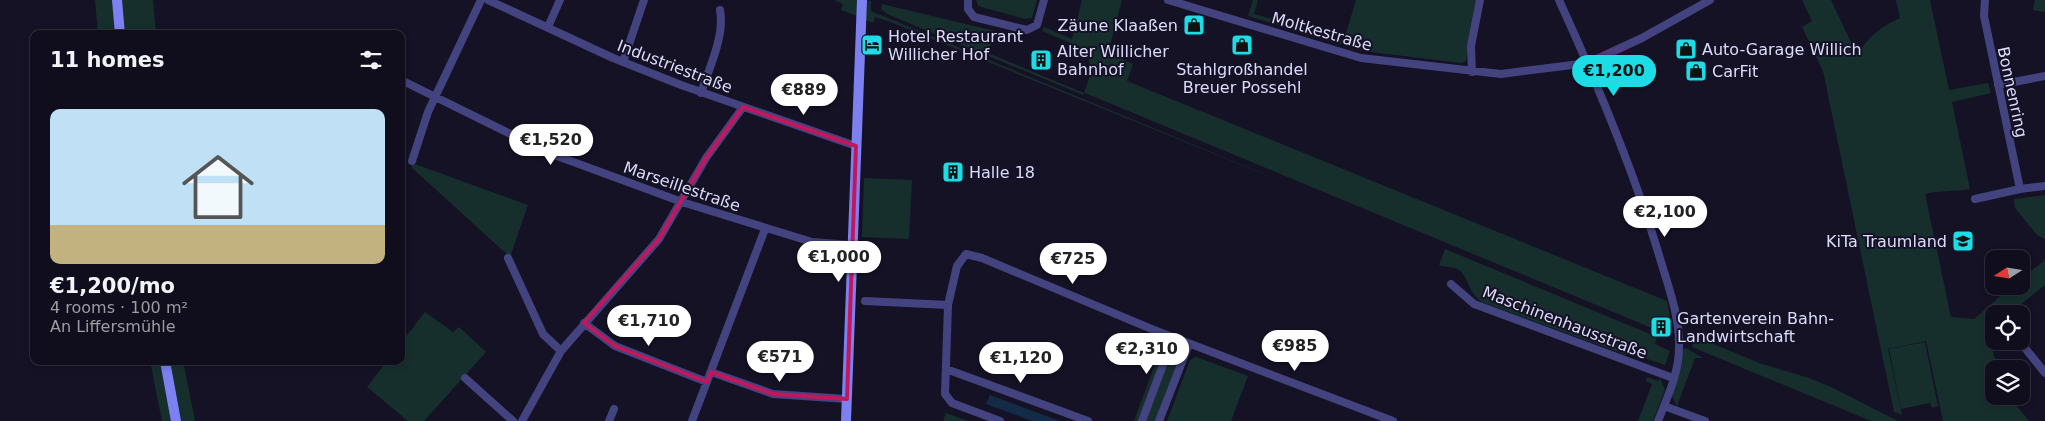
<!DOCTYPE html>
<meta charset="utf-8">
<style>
:root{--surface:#100e1c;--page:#1e1c29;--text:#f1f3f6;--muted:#9c9ca3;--line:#302e3b;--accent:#1cdce6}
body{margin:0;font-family:"DejaVu Sans",sans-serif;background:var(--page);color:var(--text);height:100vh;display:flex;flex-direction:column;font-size:19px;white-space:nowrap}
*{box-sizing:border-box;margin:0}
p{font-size:16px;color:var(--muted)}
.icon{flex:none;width:28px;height:28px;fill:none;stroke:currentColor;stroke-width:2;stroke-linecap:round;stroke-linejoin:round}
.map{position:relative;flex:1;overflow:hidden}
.sheet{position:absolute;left:30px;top:30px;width:375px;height:335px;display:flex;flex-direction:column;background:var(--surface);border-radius:10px;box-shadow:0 2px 8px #0003,0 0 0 1px var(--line)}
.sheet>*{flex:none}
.needle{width:32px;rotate:258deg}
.buttons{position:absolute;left:1985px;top:250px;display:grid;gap:10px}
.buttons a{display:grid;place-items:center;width:45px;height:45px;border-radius:10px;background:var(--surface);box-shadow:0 2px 8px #0003,0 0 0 1px var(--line);font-size:25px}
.price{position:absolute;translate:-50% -42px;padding:0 11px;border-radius:18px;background:#fff;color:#222;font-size:16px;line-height:32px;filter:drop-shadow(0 1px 2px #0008)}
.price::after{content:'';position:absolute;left:50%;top:30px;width:15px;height:11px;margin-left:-8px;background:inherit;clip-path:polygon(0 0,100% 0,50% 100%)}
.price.on{background:var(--accent);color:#111}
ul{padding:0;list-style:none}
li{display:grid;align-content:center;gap:10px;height:265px;padding:0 20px}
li+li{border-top:1px solid var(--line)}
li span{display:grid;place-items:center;height:155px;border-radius:10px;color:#555}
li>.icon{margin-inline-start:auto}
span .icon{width:90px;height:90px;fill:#fffc;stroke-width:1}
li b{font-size:21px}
h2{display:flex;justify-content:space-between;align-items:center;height:60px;padding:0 20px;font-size:21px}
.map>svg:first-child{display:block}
</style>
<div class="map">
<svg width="2045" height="421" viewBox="0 0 2045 421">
<rect width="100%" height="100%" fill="#151226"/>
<path fill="#162f2d" d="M95 0H112L116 34H98Z
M121 0H153L156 34H125Z
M834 0H857V16L841 10 843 4Z
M866 0 871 1V11L1288 184 888 21 875 17 873 23 865 20Z
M976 0H1037L1032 18 1025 19 978 6Z
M1082 0H1122L1108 53 1133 64 1127 81 1667 301 1671 323V336L1085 93 1083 95 887 14 881 9 882 4 995 31 988 53 1084 93 1091 73 1088 55 1075 45 1042 31 1044 27 1072 39Z
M1253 0H1258L1254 14 1297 26 1295 30 1248 16Z
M1356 0H1477L1466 61 1461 63 1371 52 1305 34 1304 29 1344 40Z
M1802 0H1831L1857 55C1868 37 1880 27 1900 18L1896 0H1930L1949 90 1988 83 1991 93 1952 102 1970 189C1954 192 1940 190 1925 194L1951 317 1974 319 2012 286H2021V279L2045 260V285L2009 314H1994L1992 348 1997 369H1994V396H2009L2029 421H1943L1926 341 1888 349 1902 415 1894 412 1823 71 1802 27 1812 21Z
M2035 0H2045V12L2033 10Z
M412 163 528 205 510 257 411 167Z
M864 178 912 180 909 239 862 237Z
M2045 195V239L2037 235 2015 208 2014 199Z
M1445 249 1657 337 1655 344 1670 351 1665 365 1630 353 1626 355 1482 302C1467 291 1468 276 1459 270 1453 266 1446 268 1439 265Z
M425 312 453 332 459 327 486 352 424 421H408L367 387 387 361H401V343Z
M1685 332 1759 363 1809 378 1831 387 1898 421H1871L1692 347 1694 339 1686 336Z
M1159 342 1165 346V352L1140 421H1134L1161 348Z
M1925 342 1938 406 1932 408 1930 403 1901 409 1889 349Z
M1178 348 1182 354 1156 421H1145L1172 350Z
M1686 348 1703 358H1695L1677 406 1672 396 1683 349Z
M1196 357 1248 376 1231 421H1167L1190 360Z
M150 361H161L172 421H162Z
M170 361H183L195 421H181Z
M1647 377 1658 381 1660 378 1665 390 1653 421H1638L1652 384 1646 381Z
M946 413 968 421H943Z"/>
<path fill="#142b48" d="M990 395 1060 421H1032L986 404Z"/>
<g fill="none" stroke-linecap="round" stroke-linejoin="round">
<path stroke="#434380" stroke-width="8" d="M488 0 613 58 681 85 856 146
M968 0V9L974 17 1027 30 1037 25 1044 0
M1168 0 1361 58 1501 74 1588 63 1642 38 1710 0
M1559 0C1597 83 1633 168 1659 255 1668 286 1680 316 1679 348 1679 373 1667 398 1658 421
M1985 0 1984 16 2020 189 2045 186
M548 27 560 0
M623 62 644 0
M1472 72 1471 46 1480 0
M401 80 549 153 682 202 812 242 852 245
M1998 85 2045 76
M701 93C709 68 725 36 720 10
M412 161 428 112 481 0
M1975 199 2020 189
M508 258 543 334 561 351
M1451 284 1474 304 1673 378
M865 301 948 305
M584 323 615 346 707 382
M2025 348 2045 373
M946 369 1088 421
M711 372 773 394 847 399
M465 378 513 421
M1664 406 1705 421
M522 421 561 351 659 239 706 158 743 107
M609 421 614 409
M692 421 765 229
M1000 421 952 403 945 394 948 305 957 266 966 254 982 258 1154 330 1393 421
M1142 421 1173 338
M1159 421 1189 344"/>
<path stroke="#7d80f1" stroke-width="10" d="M117 0 120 34
M165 361 176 421
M846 421 862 0"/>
</g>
<path fill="none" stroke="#c2185b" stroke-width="4" stroke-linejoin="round" d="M743 107 856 146 847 399 773 394 711 372 707 382 615 346 584 323 659 239 706 158Z"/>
<defs>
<g id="shop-square" transform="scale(1.125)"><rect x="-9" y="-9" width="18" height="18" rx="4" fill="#1cdce6" stroke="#151226"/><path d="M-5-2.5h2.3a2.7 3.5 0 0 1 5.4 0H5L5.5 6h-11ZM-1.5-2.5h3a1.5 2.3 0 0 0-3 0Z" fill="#111"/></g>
<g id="hotel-square" transform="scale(1.125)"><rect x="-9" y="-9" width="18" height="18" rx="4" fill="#1cdce6" stroke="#151226"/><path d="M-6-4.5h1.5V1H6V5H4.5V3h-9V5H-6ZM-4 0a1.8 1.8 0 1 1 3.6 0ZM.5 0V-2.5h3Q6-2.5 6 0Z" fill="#111"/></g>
<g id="building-square" transform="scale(1.125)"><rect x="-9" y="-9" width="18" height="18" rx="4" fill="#1cdce6" stroke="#151226"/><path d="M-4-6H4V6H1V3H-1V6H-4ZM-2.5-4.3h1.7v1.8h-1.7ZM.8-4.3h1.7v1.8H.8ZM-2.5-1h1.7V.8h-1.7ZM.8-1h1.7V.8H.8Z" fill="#111"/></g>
<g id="school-square" transform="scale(1.125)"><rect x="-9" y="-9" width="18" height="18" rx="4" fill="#1cdce6" stroke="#151226"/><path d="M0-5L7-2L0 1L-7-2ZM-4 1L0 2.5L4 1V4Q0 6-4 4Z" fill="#111"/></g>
</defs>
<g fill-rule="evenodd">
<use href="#shop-square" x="1194" y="25"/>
<use href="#hotel-square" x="872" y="45"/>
<use href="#shop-square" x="1242" y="45"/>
<use href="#shop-square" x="1686" y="49"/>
<use href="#building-square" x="1041" y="60"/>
<use href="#shop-square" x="1696" y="71"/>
<use href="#building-square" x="953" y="172"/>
<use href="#school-square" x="1963" y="241"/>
<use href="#building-square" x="1661" y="327"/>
</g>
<g text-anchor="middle" stroke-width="4" stroke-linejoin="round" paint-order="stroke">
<g font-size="16" fill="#dddbfb" stroke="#151226" text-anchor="start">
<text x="1178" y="31" text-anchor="end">Zäune Klaaßen</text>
<text x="888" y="42">Hotel Restaurant<tspan x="888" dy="18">Willicher Hof</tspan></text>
<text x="1702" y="55">Auto-Garage Willich</text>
<text x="1057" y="57">Alter Willicher<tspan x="1057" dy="18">Bahnhof</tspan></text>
<text x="1242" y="75" text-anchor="middle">Stahlgroßhandel<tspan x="1242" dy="18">Breuer Possehl</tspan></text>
<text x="1712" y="77">CarFit</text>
<text x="969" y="178">Halle 18</text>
<text x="1947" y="247" text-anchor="end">KiTa Traumland</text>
<text x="1677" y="324">Gartenverein Bahn-<tspan x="1677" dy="18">Landwirtschaft</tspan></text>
</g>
<g font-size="16" fill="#dddbfb" stroke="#151226">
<text transform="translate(1322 31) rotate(16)" y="6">Moltkestraße</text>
<text transform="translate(675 66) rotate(21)" y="6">Industriestraße</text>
<text transform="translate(2013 92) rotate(78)" y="6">Bonnenring</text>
<text transform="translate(682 186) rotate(19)" y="6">Marseillestraße</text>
<text transform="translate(1565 322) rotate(21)" y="6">Maschinenhausstraße</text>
</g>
</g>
</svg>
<div class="buttons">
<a><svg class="needle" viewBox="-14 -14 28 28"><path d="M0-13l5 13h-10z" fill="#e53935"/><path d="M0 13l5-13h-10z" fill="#9c9ca3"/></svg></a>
<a><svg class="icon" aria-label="locate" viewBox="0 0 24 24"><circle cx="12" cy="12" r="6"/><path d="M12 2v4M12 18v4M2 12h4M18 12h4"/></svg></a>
<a><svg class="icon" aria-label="layers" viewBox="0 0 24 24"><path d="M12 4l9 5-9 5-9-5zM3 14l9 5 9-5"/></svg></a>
</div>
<b class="price on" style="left:1614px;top:97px">€1,200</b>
<b class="price" style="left:804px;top:116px">€889</b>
<b class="price" style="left:551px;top:166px">€1,520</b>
<b class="price" style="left:1665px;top:238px">€2,100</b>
<b class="price" style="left:839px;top:283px">€1,000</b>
<b class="price" style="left:1073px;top:285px">€725</b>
<b class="price" style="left:649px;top:347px">€1,710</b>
<b class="price" style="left:1295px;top:372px">€985</b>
<b class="price" style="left:1147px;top:375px">€2,310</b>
<b class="price" style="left:780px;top:383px">€571</b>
<b class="price" style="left:1021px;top:384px">€1,120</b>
<section class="sheet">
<h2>11 homes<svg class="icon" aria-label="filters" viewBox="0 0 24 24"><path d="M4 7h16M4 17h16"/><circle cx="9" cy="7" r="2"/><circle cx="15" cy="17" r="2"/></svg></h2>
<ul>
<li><span style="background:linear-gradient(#bfe0f5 75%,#c2b280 0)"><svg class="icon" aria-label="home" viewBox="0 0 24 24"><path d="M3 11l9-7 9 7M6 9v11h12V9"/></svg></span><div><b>€1,200/mo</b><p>4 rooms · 100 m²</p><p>An Liffersmühle</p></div></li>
</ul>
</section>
</div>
